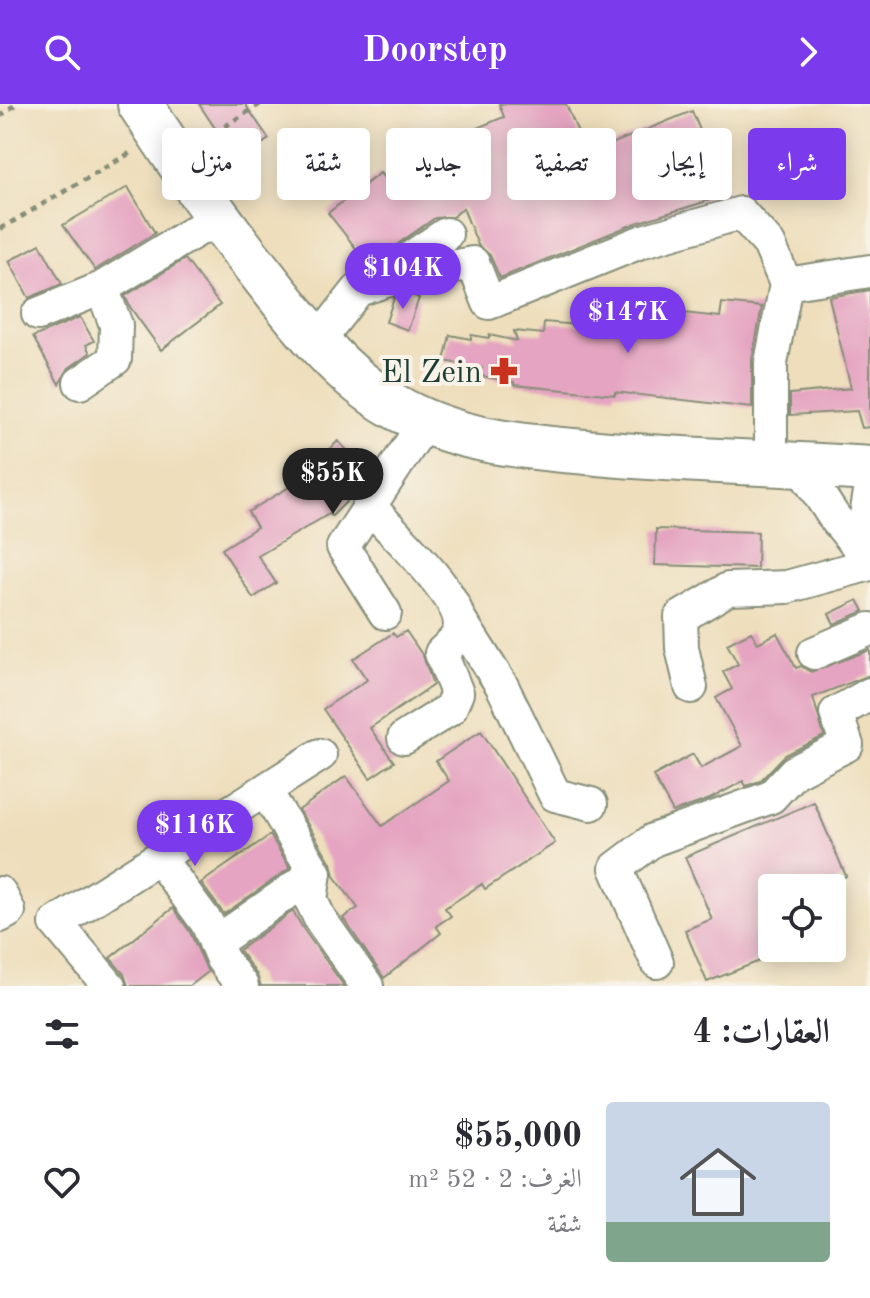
<!DOCTYPE html>
<html lang="ar">
<meta charset="utf-8">
<style>
:root{--surface:#fff;--page:#f7f7f7;--text:#2b2b33;--muted:#7c7c81;--line:#e1e1e2;--accent:#7c3aed}
body{margin:0;font-family:"Old Standard TT",Amiri,serif;background:var(--page);color:var(--text);direction:rtl;height:100vh;display:flex;flex-direction:column;font-size:30px;white-space:nowrap}
*{box-sizing:border-box;margin:0}
p{font-size:26px;color:var(--muted)}
.icon{flex:none;width:44px;height:44px;fill:none;stroke:currentColor;stroke-width:2;stroke-linecap:round;stroke-linejoin:round}
.map{position:relative;height:882px;overflow:hidden;direction:ltr}
.details{display:flex;flex-direction:column;background:var(--surface);flex:1}
.details>*{flex:none}
.hud{position:absolute;left:24px;top:24px;width:822px;height:72px;direction:rtl;display:flex;gap:16px}
.buttons{position:absolute;left:758px;top:770px;display:grid;gap:16px}
.buttons a{display:grid;place-items:center;width:88px;height:88px;border-radius:8px;background:var(--surface);box-shadow:0 4px 20px #0003;font-size:40px}
.price{position:absolute;translate:-50% -68px;padding:0 18px;border-radius:28px;background:var(--accent);color:#fff;font-size:26px;line-height:52px;filter:drop-shadow(0 2px 4px #0008)}
.price::after{content:'';position:absolute;left:50%;top:48px;width:24px;height:18px;margin-left:-12px;background:inherit;clip-path:polygon(0 0,100% 0,50% 100%)}
.price.current{background:#222;color:#fff}
ul{padding:0;list-style:none}
li{display:flex;align-items:center;gap:24px;height:200px;padding:0 40px}
li+li{border-top:2px solid var(--line)}
li span{display:grid;place-items:center;flex:none;width:224px;height:160px;border-radius:8px;color:#555}
li>.icon{margin-inline-start:auto}
span .icon{width:96px;height:96px;fill:#fffc;stroke-width:1}
li b{font-size:34px}
h2{display:flex;justify-content:space-between;align-items:center;height:96px;padding:0 40px;font-size:34px}
.tag{padding:0 28px;border-radius:8px;background:var(--surface);box-shadow:0 4px 20px #0003;font-size:28px;line-height:72px}
.tag.current{background:var(--accent);color:#fff}
header{display:flex;justify-content:space-between;align-items:center;height:104px;padding:0 40px;background:var(--accent);color:#fff;font-size:36px;font-weight:600}
.map>svg:first-child{display:block}
</style>
<header><svg class="icon" aria-label="forward" viewBox="0 0 24 24"><path d="M9 5l7 7-7 7"/></svg>Doorstep<svg class="icon" aria-label="search" viewBox="0 0 24 24"><circle cx="10" cy="10" r="6"/><path d="M15 15l6 6"/></svg></header>
<div class="map">
<svg width="870" height="882" viewBox="0 0 870 882">
<rect width="100%" height="100%" fill="#f7f3e8"/>
<filter id="ink" filterUnits="userSpaceOnUse"><feTurbulence type="fractalNoise" baseFrequency=".0125" numOctaves="2"/><feDisplacementMap in="SourceGraphic" scale="16" xChannelSelector="R" yChannelSelector="G"/><feConvolveMatrix kernelMatrix="1 2 1 2 8 2 1 2 1" color-interpolation-filters="sRGB"/></filter>
<filter id="wash" filterUnits="userSpaceOnUse"><feTurbulence type="fractalNoise" baseFrequency=".006" numOctaves="4" result="noise"/><feDisplacementMap in="SourceGraphic" scale="32" xChannelSelector="R" yChannelSelector="G"/><feGaussianBlur stdDeviation="1.8" result="paint"/><feColorMatrix in="noise" values="0 0 0 0 0 0 0 0 0 0 0 0 0 0 0 0 0 1.4 0 .05"/><feComposite in="paint" operator="in"/></filter>
<g filter="url(#wash)">
<rect width="100%" height="100%" fill="#eedebc"/>
<g id="blocks">
<path fill="#e5a4c1" d="M199 0H245L269 35 237 57Z
M499 0H566L587 50 692 7 727 91 636 119 500 174 490 151 478 141 463 104 453 113 435 114 399 139 386 157 370 162 328 109 380 69 390 81 432 53 428 44 504 13Z
M128 83 155 129 95 166 63 121Z
M40 140 62 180 29 194 9 157Z
M185 155 220 201 161 246 130 203 125 192Z
M870 186V323L862 324 857 307 790 311V290L851 284 829 193Z
M410 190 419 194 408 226 386 218 394 194Z
M591 199 720 213 722 199 762 203 752 256V304L615 288V291L514 281V278L481 272 482 264 444 257 450 231 471 235V231L489 234V231L517 237 514 227 543 230 544 218 589 222Z
M80 213 94 237 86 241 90 249 69 264 59 280 33 233Z
M338 337 369 369 357 387 332 412 329 410 258 452 276 479 253 494 222 445 257 423 248 408 294 380Z
M656 425 758 428 757 464 655 461Z
M858 496 864 507 834 520 829 510Z
M406 527 423 552 433 581 370 624 394 658 370 674 323 605 367 576 353 555 393 529 396 533Z
M751 528 758 539 777 529 796 564 801 562 811 568 870 546V571L813 593 824 632 785 651 760 677 746 682 743 677 710 695 673 708 653 672 693 650 701 664 742 642 716 594 732 585 723 568 738 560 727 540Z
M481 627 555 739 485 785 482 780 445 804 451 812 436 822 441 829 384 874 343 814 358 804 334 772 331 759 299 706 346 672 382 722 449 677 436 657Z
M814 698 846 772 834 778 836 784H772V852L707 878 685 826 712 815 685 753Z
M270 731 290 764 224 810 201 779Z
M173 804 190 828 208 868 190 882H128L124 870 110 854Z
M293 807 304 826 344 882H261L257 871 239 846Z"/>
</g>
</g>
<g filter="url(#ink)">
<use href="#blocks" fill-opacity="0" stroke="#868e78" stroke-width="2"/>
<g fill="none" stroke-linecap="round" stroke-linejoin="round">
<g stroke="#868e78" stroke-width="36">
<path id="street" d="M398 173 410 154 446 130
M38 210 102 184 217 114
M318 237 358 186 398 173 473 159 489 199 643 137 741 109 769 140 786 180
M80 279 115 255 116 221 102 184
M771 360V259L786 180 870 167
M799 360 834 413 870 457
M870 388 866 412 870 441
M371 403C390 428 472 498 458 530 455 537 446 544 441 549L457 589 450 605 404 634
M385 509 343 443 425 318
M460 516 502 582 555 691 591 700
M814 549 870 525
M691 583 682 544 681 513 728 485 787 483 870 460
M265 686 315 769 311 796 320 815 367 882
M159 754 207 819 222 855 242 882
M0 789 9 807 0 812
M215 839 315 769
M657 858 616 764 653 736 771 693 794 668 847 641 836 609 870 590
M109 882 56 819 320 651"/>
</g>
<g stroke="#868e78" stroke-width="48">
<path id="highway" d="M140 0C179 60 219 117 264 173 300 219 340 271 392 301 454 338 526 343 597 349 688 357 779 359 870 365"/>
</g>
<path stroke="#868e78" stroke-width="5" stroke-dasharray="6 6" stroke-linecap="butt" d="M0 12 16 0
M207 38 210 32 260 0
M0 125 132 48"/>
<use href="#street" stroke="#fff" stroke-width="32"/>
<use href="#highway" stroke="#fff" stroke-width="44"/>
</g>
</g>
<defs>
<g id="pharmacy-bare" transform="scale(2.16)"><path d="M-2-6h4v4h4v4h-4v4h-4v-4h-4v-4h4Z" fill="#c8321e" stroke="#f7f3e8" stroke-width="2.5" paint-order="stroke"/></g>
</defs>
<g fill-rule="evenodd">
<use href="#pharmacy-bare" x="504" y="267"/>
</g>
<g text-anchor="middle" stroke-width="8" stroke-linejoin="round" paint-order="stroke">
<g font-size="32" fill="#1f3d34" stroke="#f7f3e8" text-anchor="end">
<text x="482" y="278">El Zein</text>
</g>
</g>
</svg>
<div class="buttons">
<a><svg class="icon" aria-label="locate" viewBox="0 0 24 24"><circle cx="12" cy="12" r="6"/><path d="M12 2v4M12 18v4M2 12h4M18 12h4"/></svg></a>
</div>
<b class="price" style="left:403px;top:207px">$104K</b>
<b class="price" style="left:628px;top:251px">$147K</b>
<b class="price current" style="left:333px;top:412px">$55K</b>
<b class="price" style="left:195px;top:764px">$116K</b>
<div class="hud">
<a class="tag current">شراء</a>
<a class="tag">إيجار</a>
<a class="tag">تصفية</a>
<a class="tag">جديد</a>
<a class="tag">شقة</a>
<a class="tag">منزل</a>
</div>
</div>
<section class="details">
<h2>العقارات: 4<svg class="icon" aria-label="filters" viewBox="0 0 24 24"><path d="M4 7h16M4 17h16"/><circle cx="9" cy="7" r="2"/><circle cx="15" cy="17" r="2"/></svg></h2>
<ul>
<li><span style="background:linear-gradient(#c9d6e8 75%,#7fa58c 0)"><svg class="icon" aria-label="home" viewBox="0 0 24 24"><path d="M3 11l9-7 9 7M6 9v11h12V9"/></svg></span><div><b>$55,000</b><p>الغرف: 2 · 52 m²</p><p>شقة</p></div><svg class="icon" aria-label="heart" viewBox="0 0 24 24"><path d="M12 20l-8-8c-3-5 5-10 8-4 3-6 11-1 8 4z"/></svg></li>
</ul>
</section>
